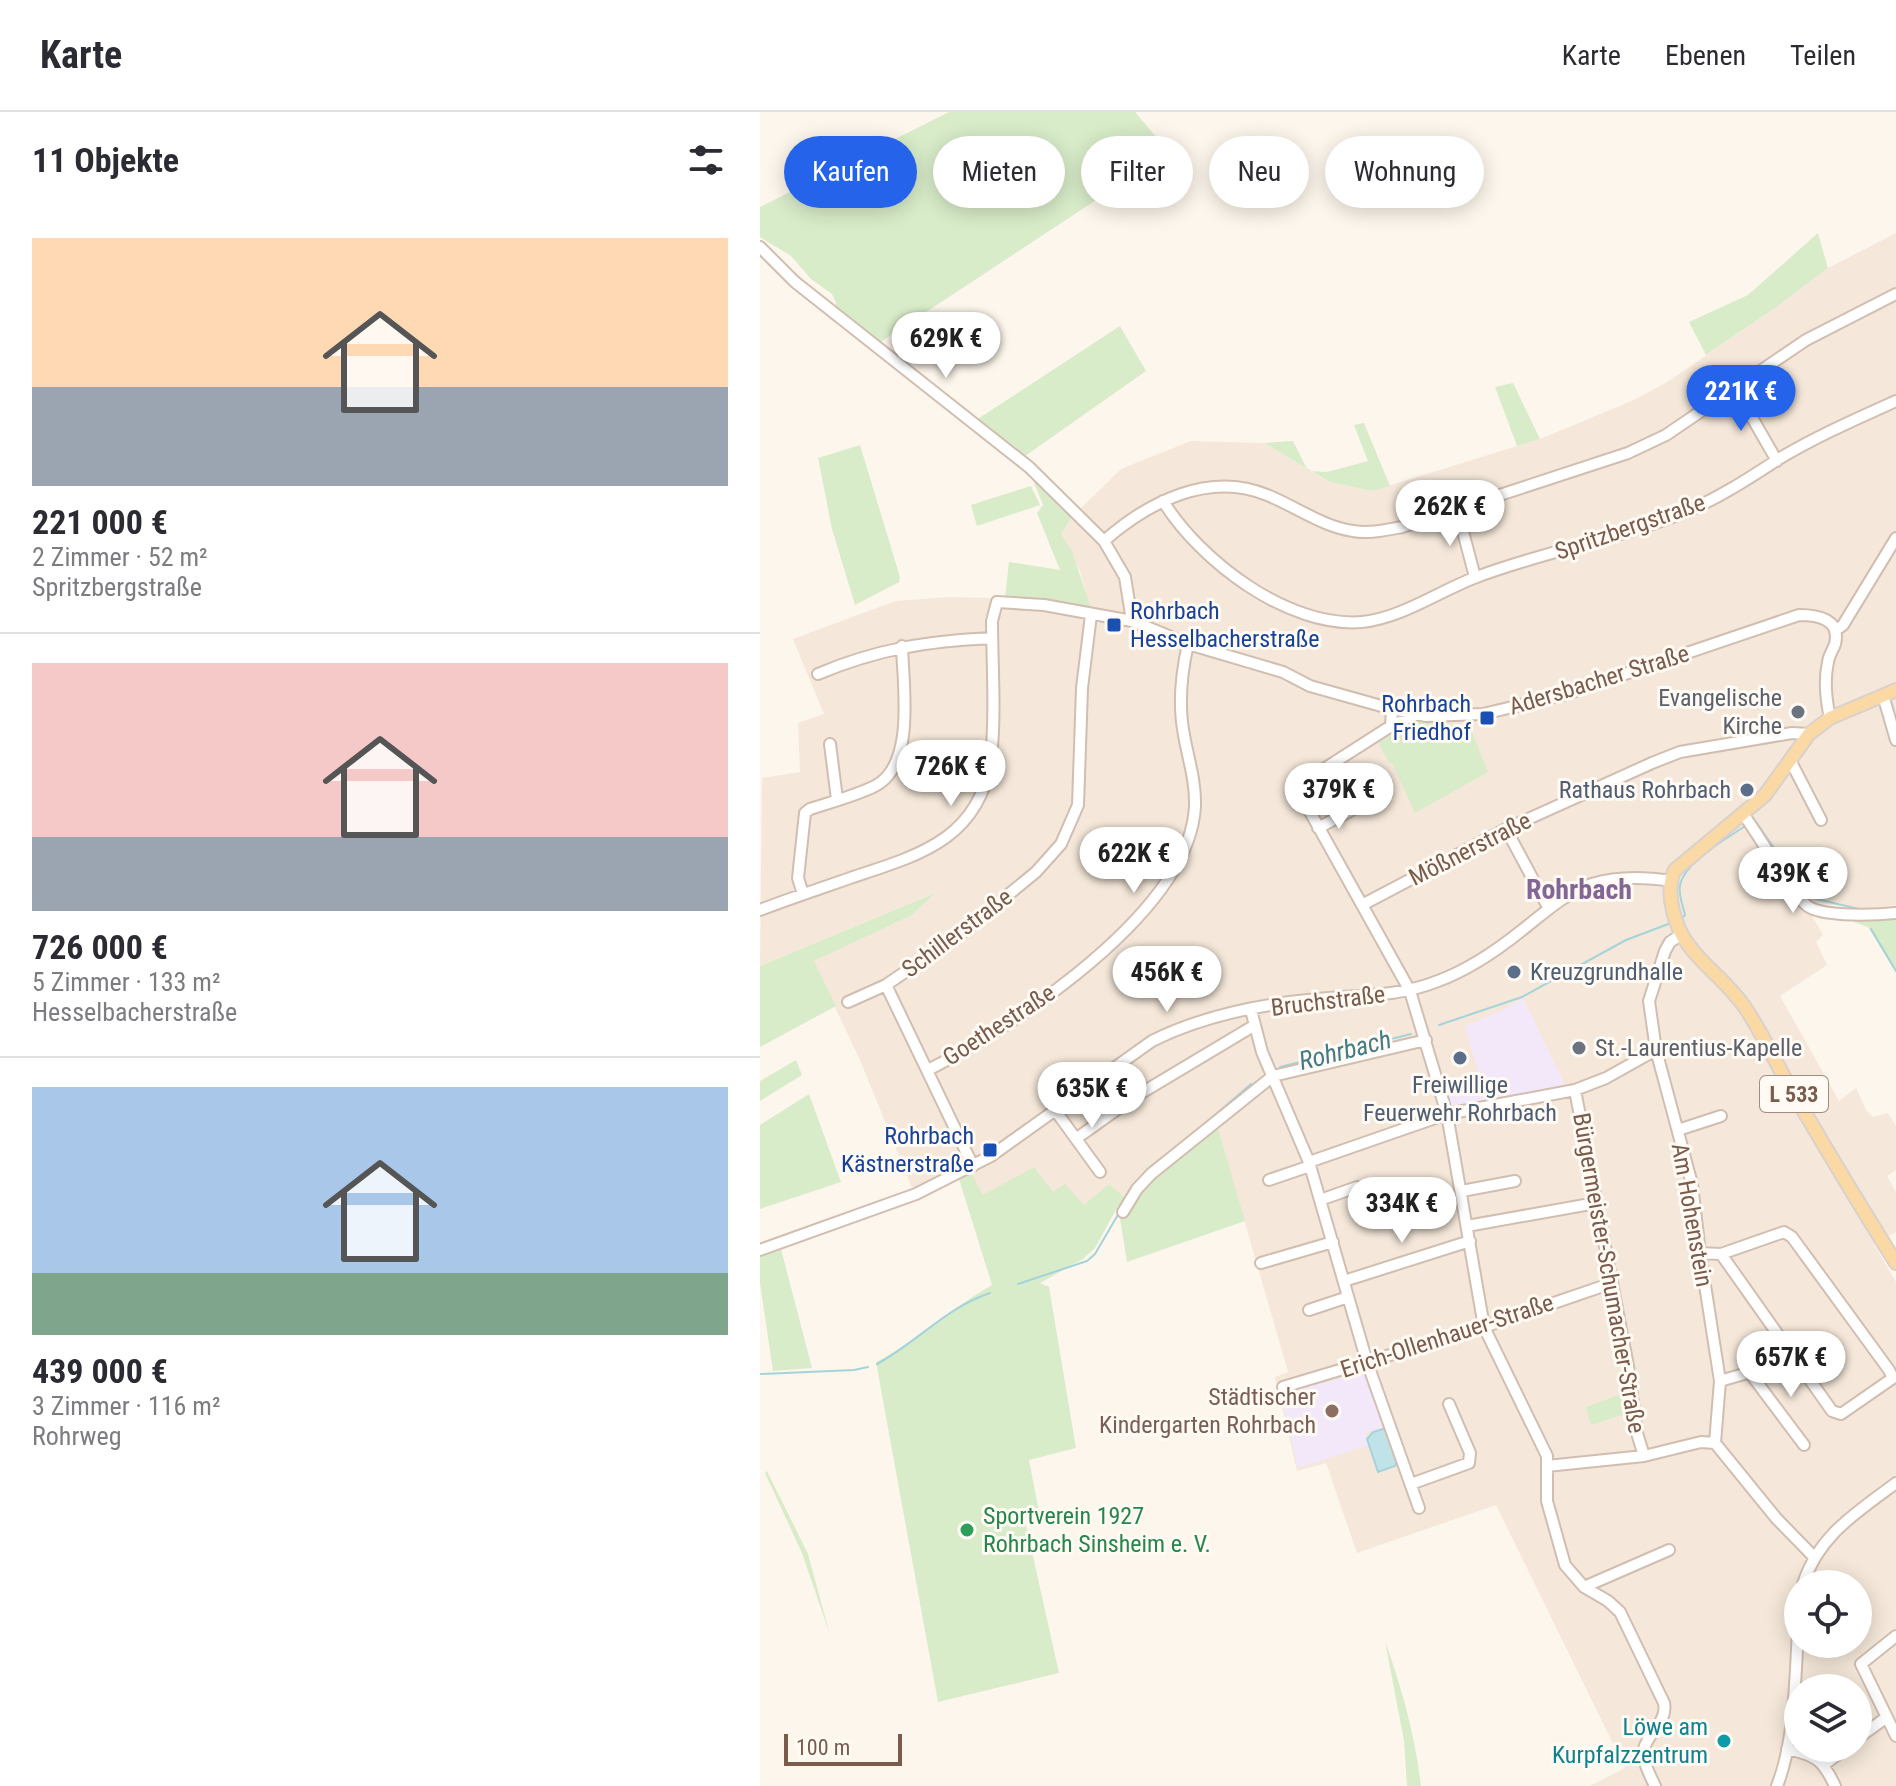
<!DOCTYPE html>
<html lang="de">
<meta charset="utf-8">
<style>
:root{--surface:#fff;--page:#f7f7f7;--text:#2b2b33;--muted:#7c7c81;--line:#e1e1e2;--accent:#2563eb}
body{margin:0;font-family:"Roboto Condensed",sans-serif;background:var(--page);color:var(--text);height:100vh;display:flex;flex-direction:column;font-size:30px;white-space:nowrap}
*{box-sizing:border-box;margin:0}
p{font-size:26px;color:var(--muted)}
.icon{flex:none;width:44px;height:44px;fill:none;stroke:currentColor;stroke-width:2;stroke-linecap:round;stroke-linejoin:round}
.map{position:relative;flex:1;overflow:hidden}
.sheet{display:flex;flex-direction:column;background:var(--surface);width:760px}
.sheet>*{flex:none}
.guide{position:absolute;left:24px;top:24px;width:760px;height:72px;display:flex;gap:16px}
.fabs{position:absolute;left:1024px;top:1458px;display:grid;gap:16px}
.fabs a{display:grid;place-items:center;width:88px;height:88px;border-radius:50%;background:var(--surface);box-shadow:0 4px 20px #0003;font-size:40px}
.scale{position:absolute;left:24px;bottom:20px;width:118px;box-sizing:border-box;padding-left:8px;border:4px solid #7a5c4d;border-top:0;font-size:22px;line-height:28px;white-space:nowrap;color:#7a5c4d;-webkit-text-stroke:6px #fffaf3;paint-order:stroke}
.price{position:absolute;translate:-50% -68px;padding:0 18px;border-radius:28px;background:#fff;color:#222;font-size:26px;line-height:52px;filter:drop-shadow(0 2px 4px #0008)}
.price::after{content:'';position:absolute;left:50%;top:48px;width:24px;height:18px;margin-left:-12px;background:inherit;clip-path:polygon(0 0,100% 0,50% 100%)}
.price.active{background:var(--accent);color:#fff}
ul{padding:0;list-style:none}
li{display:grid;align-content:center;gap:16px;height:424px;padding:0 32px}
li+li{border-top:2px solid var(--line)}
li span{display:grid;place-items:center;height:248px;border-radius:0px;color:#555}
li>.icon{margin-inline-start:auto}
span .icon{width:144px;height:144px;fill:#fffc;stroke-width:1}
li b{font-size:34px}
h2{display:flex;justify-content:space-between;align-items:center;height:96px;padding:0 32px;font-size:34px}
.tag{padding:0 28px;border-radius:36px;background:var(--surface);box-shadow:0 4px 20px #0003;font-size:28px;line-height:72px}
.tag.active{background:var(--accent);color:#fff}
header{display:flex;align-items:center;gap:48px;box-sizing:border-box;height:112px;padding:0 40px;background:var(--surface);border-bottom:2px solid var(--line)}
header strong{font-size:38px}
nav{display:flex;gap:44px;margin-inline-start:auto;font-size:28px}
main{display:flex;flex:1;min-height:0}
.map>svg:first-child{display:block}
</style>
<header>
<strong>Karte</strong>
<nav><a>Karte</a><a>Ebenen</a><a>Teilen</a></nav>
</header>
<main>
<section class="sheet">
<h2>11 Objekte<svg class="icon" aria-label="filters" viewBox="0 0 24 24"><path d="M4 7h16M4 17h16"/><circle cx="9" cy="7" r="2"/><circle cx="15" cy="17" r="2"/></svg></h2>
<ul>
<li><span style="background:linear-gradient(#ffd9b3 60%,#9aa5b1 0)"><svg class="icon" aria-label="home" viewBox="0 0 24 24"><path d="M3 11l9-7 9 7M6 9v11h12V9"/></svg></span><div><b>221 000 €</b><p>2 Zimmer · 52 m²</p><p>Spritzbergstraße</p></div></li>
<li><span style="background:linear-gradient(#f6c9c9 70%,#9aa5b1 0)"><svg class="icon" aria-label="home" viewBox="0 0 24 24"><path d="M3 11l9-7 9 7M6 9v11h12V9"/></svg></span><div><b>726 000 €</b><p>5 Zimmer · 133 m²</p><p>Hesselbacherstraße</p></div></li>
<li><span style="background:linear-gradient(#a9c7e8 75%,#7fa58c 0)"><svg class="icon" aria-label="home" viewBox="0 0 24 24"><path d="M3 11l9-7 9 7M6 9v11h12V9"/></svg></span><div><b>439 000 €</b><p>3 Zimmer · 116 m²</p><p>Rohrweg</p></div></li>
</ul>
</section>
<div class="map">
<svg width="1136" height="1674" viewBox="0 0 1136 1674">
<rect width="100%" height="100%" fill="#fdf6ec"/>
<path fill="#f5e8da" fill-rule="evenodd" d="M1136 121V793L1108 797 1052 790 1047 795 1063 823 1056 830 1067 853 1020 884 1079 989 1096 976 1106 998 1113 1005 1128 1001 1136 1014V1058L1127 1064 1136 1080V1120L1114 1132 1136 1170V1674H830L865 1656 736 1393 597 1441 566 1351 537 1359 515 1265 528 1260 455 1007 387 1055 364 1085 324 1094 293 1080 223 1084 212 1063 231 1048 204 1065 156 1086 100 948 53 849 152 803 172 782 0 854 2 666 40 660 38 611 64 602 33 527 136 489 189 485 284 487 330 496 320 459 301 422 312 405 361 357 431 329 504 331 570 370 612 379 780 327 874 288 909 269 1018 194 1068 156ZM1038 1472H1098V1532H1038ZM1038 1576H1098V1636H1038Z"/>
<path fill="#f3e8fa" d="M763 886 806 975 691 994 687 977 720 967 705 914 743 898Z
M605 1259 625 1315 605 1321 609 1333 538 1356 520 1283Z"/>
<path fill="#d8ecc9" d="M189 0H375L409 40 113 235 76 205V191L72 182 51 167 31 144 0 125V95Z
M1058 121 1068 156 1018 194 946 243 929 210 988 183Z
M360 214 386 259 258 349 210 312Z
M753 271 780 327 757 334 735 275Z
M604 311 630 374 612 379 570 370 504 331 533 329 548 359 567 360 608 349 594 313Z
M100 333 140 465 139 470 95 493 72 417 58 346Z
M269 358 312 405 301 422 312 439 331 496 284 487 245 486 249 450 300 458 277 401 283 393Z
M271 374 280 393 217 414 211 393Z
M676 607 680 611 710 615 728 660 655 701 632 651H629L618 630 657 609Z
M175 781 152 803 54 849 76 894 0 935V854Z
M1136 802V861L1108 815 1094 810V806Z
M36 948 42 963 0 989V969Z
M49 982 81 1070 0 1097V1013Z
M455 1006 485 1109 367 1150 358 1094 335 1136 323 1147 280 1171 289 1175 316 1336 269 1348 279 1400 264 1404 299 1561 178 1590 116 1250C158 1229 191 1196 232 1173L199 1067 211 1060 223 1083 274 1055 293 1080 305 1072 324 1093 349 1072 364 1085 387 1055Z
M20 1133 52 1256 13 1259 0 1171V1140Z
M867 1280 871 1300 831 1313 826 1295Z
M7 1359 48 1442 70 1523 42 1441 5 1361Z
M625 1529C642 1577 655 1623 661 1674H647L644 1629Z"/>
<path fill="#bfe3e8" stroke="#a5d3da" stroke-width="2" d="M626 1316 637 1349 635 1354 618 1360 607 1327 613 1320Z"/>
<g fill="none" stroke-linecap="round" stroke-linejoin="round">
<path stroke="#a5d3da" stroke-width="2" d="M996 710 1048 785 1099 797
M921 807 925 803C923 794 918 782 920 773 925 750 966 727 985 714
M1111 817 1136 859
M679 913 762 885 866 828 911 811
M520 955 651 922
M433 1022 491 972
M258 1172 327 1149 335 1142 359 1101
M117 1252C156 1231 187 1195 230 1181
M0 1262 94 1258 108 1255"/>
<g stroke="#d1beb0" stroke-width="14">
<path id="minor" d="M0 135 35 170 269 355 344 429 365 465 372 509
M975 276 1017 349
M403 389C440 449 528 516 602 510 641 506 678 480 714 466 784 439 859 427 928 399 960 385 988 367 1017 348 1055 325 1096 307 1136 289
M697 397 715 465
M344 429C388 390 449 359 507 383 535 394 563 415 593 419 609 422 626 418 642 415L868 341 906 323 1046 228 1136 182
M1076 518 1083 513 1136 426
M58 562C117 537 168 529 232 526
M1123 583 1136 628
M632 597 631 614 542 671 539 680 650 879 687 1002 724 1215 787 1344V1389L805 1453 824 1475 848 1489 860 1500 904 1591C908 1610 888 1620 884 1637 882 1649 890 1663 895 1674
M631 614 657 602
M70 632 77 687
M1030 648 1061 708
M983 702C998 721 1034 786 1049 795 1066 805 1116 803 1136 801
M558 716 618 684
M746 717 789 797
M43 782 38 766 45 701 50 697C71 690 95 684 115 674 156 653 143 573 142 534
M602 793 746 717 892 651 920 640 1032 621 1049 622
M0 798C31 786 62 776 93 765 160 743 221 726 231 645 236 604 232 551 232 509L237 490 284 493 372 509 428 532 523 560 550 574 632 597 666 604 723 602 803 583 1039 503C1058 503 1081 507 1075 532 1073 538 1069 543 1068 550 1064 568 1066 588 1070 606
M922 822 910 830 905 839 889 889 896 938 932 1072 940 1141 960 1269 955 1331
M126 873 213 1054
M88 890 126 873 199 823 276 760 301 732 318 693 322 576 331 503
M491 898 502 940 549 1050 607 1250 659 1396
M168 958C254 914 430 800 435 694 436 665 425 638 422 610 419 583 422 558 428 532
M815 978 868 1254 877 1321 884 1344
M295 998 340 1060
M918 1018 961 1004
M317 1026 373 986 495 913
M549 1050 687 1002 815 978 846 966 896 938
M509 1068 550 1054
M702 1079 755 1069
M560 1088 597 1075
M363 1100 377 1077 391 1062 513 964 666 928
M707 1114 836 1091
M0 1138 156 1082 231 1044 392 929C442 904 502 892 557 887 599 883 638 885 678 869 708 858 736 839 761 819 783 802 805 781 832 772 858 764 885 765 911 769
M940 1141 961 1142 1024 1120 1032 1125 1129 1258 1133 1266 1081 1302 1072 1299 961 1142
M501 1151 573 1130
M584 1169 710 1129
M549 1198 588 1185
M990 1261 1044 1333
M960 1269 1035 1247
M523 1275 724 1215 852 1171
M787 1354 884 1344 941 1330 955 1331 1016 1406 1053 1444
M651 1372 709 1351 710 1341 689 1292
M1043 1472C1059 1423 1096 1401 1136 1371
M824 1475 909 1438
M1136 1524 1101 1552 1136 1624
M1098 1626 1127 1605
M1027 1637C1056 1643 1063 1648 1075 1674
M1065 1652 1086 1636
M1017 1674C1035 1628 1035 1568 1038 1519"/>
</g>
<g stroke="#dad1cd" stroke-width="16">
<path id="major" d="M1136 578 1070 606 1049 622 1005 683 915 758C905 775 913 806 922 823 938 851 968 869 986 897 1002 921 1014 947 1028 972 1063 1032 1099 1092 1136 1151"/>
</g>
<use href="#minor" stroke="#fff" stroke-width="10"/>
<use href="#major" stroke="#fbd9a5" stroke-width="12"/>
</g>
<g fill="#1a4fb4" stroke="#fffaf3" stroke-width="3">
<rect x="346" y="505" width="16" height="16" rx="4"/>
<rect x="719" y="598" width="16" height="16" rx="4"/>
<rect x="222" y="1030" width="16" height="16" rx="4"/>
</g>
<g fill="#6b7280" stroke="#fffaf3" stroke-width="3">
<circle cx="1038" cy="600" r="8"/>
<circle cx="819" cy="936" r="8"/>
</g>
<g fill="#5c6f8a" stroke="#fffaf3" stroke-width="3">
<circle cx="987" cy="678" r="8"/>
<circle cx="754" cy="860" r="8"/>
<circle cx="700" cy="946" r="8"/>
</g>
<circle fill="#8d6e63" stroke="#fffaf3" stroke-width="3" cx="572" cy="1299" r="8"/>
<circle fill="#2e9e5b" stroke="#fffaf3" stroke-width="3" cx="207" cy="1418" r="8"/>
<circle fill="#0f9aa8" stroke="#fffaf3" stroke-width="3" cx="964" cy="1629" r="8"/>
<g text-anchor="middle" stroke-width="6" stroke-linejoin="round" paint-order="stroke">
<rect fill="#fffaf3" stroke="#a28b7f" stroke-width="2" x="1000" y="964" width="68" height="36" rx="6"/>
<g font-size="22" font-weight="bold" fill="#7a5c4d">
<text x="1034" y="990">L 533</text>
</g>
<g font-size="24" fill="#7a5c4d" stroke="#fffaf3">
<text transform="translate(870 415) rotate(-19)" y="8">Spritzbergstraße</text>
<text transform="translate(839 568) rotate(-17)" y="8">Adersbacher Straße</text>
<text transform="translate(710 737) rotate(-27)" y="8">Mößnerstraße</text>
<text transform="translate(197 821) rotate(-37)" y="8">Schillerstraße</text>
<text transform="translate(568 889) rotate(-7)" y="8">Bruchstraße</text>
<text transform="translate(239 913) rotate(-33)" y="8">Goethestraße</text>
<text transform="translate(932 1103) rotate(80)" y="8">Am Hohenstein</text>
<text transform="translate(849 1161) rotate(80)" y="8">Bürgermeister-Schumacher-Straße</text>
<text transform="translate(687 1224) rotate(-18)" y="8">Erich-Ollenhauer-Straße</text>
</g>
<g font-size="24" fill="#164399" stroke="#fffaf3" text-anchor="end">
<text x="370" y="507" text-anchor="start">Rohrbach<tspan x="370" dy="28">Hesselbacherstraße</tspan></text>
<text x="711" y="600">Rohrbach<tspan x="711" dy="28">Friedhof</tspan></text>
<text x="214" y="1032">Rohrbach<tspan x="214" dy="28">Kästnerstraße</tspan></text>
</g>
<g font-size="24" fill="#5b616d" stroke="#fffaf3" text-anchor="end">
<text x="1022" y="594">Evangelische<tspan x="1022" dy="28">Kirche</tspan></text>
<text x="835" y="944" text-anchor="start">St.-Laurentius-Kapelle</text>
</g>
<g font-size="24" fill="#4e5e75" stroke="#fffaf3" text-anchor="end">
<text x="971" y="686">Rathaus Rohrbach</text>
<text x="770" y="868" text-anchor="start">Kreuzgrundhalle</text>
<text x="700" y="981" text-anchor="middle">Freiwillige<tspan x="700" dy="28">Feuerwehr Rohrbach</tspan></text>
</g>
<g font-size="24" fill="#785e54" stroke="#fffaf3" text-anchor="end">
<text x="556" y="1293">Städtischer<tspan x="556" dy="28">Kindergarten Rohrbach</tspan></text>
</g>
<g font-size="24" fill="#27864d" stroke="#fffaf3" text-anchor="start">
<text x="223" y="1412">Sportverein 1927<tspan x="223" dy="28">Rohrbach Sinsheim e. V.</tspan></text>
</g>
<g font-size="24" fill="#0d838f" stroke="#fffaf3" text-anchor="end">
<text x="948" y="1623">Löwe am<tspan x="948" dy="28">Kurpfalzzentrum</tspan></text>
</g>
<g font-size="26" font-style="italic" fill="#437c86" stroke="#fffaf3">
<text transform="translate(585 938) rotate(-14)" y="9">Rohrbach</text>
</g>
<g font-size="28" font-weight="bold" fill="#846695" stroke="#fffaf3">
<text x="819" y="787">Rohrbach</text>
</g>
</g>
</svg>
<div class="fabs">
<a><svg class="icon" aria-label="locate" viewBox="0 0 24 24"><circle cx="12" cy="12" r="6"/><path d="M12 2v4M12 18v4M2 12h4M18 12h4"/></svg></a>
<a><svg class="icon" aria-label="layers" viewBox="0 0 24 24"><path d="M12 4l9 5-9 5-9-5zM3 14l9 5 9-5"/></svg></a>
</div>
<div class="scale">100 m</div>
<b class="price" style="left:186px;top:268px">629K €</b>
<b class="price active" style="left:981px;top:321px">221K €</b>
<b class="price" style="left:690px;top:436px">262K €</b>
<b class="price" style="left:191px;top:696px">726K €</b>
<b class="price" style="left:579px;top:719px">379K €</b>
<b class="price" style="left:374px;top:783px">622K €</b>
<b class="price" style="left:1033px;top:803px">439K €</b>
<b class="price" style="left:407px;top:902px">456K €</b>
<b class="price" style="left:332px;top:1018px">635K €</b>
<b class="price" style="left:642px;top:1133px">334K €</b>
<b class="price" style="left:1031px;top:1287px">657K €</b>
<div class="guide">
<a class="tag active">Kaufen</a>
<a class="tag">Mieten</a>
<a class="tag">Filter</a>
<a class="tag">Neu</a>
<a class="tag">Wohnung</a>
</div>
</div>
</main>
